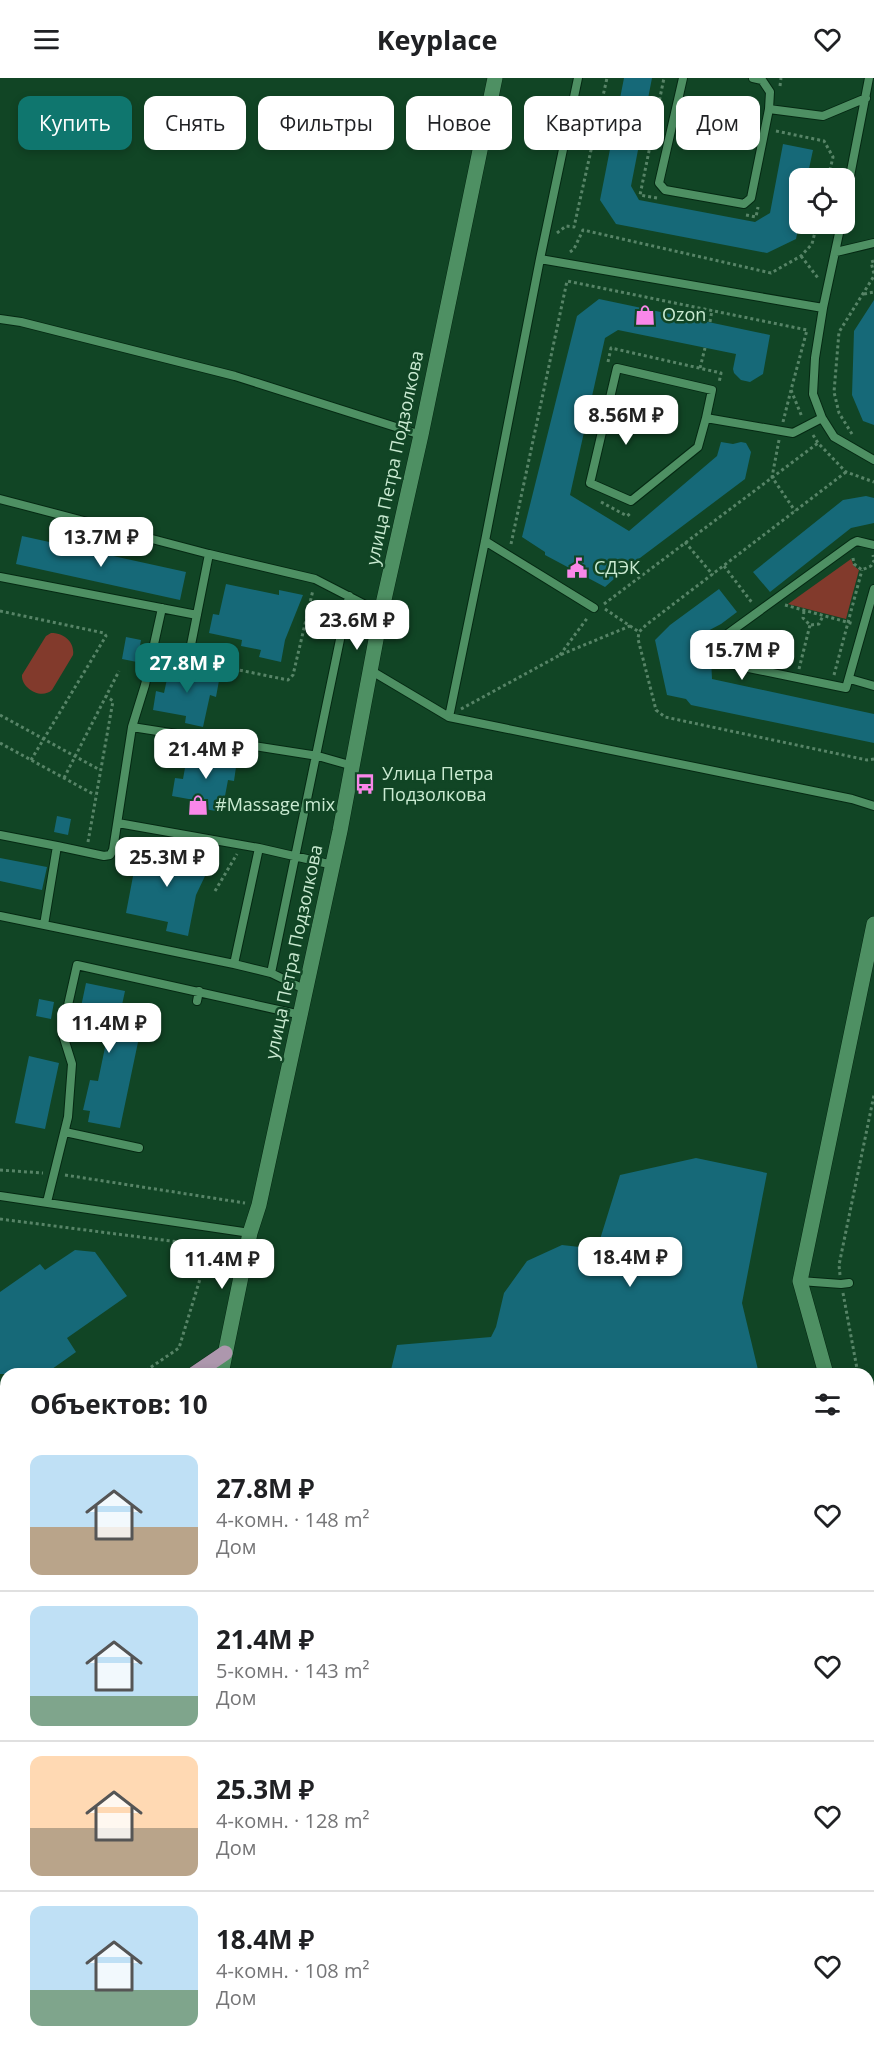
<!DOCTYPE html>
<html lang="ru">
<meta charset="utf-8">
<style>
:root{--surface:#fff;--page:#f6f6f6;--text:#202124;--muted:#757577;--line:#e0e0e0;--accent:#0f766e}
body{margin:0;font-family:"Open Sans",sans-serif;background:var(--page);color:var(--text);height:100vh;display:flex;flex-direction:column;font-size:22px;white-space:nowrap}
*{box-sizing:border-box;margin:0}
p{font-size:20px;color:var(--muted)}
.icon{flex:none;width:33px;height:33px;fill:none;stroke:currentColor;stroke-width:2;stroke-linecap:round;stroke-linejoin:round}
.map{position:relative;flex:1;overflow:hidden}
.drawer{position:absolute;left:0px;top:1290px;width:874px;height:686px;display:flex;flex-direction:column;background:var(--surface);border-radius:18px 18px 0 0;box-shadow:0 3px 9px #0003}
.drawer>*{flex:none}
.hud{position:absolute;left:18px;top:18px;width:838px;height:54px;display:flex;gap:12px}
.buttons{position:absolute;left:789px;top:90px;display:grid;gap:12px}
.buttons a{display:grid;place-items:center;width:66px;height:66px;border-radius:12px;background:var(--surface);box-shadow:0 3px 9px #0003;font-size:30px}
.price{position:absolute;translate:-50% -51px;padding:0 14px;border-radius:12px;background:#fff;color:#222;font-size:20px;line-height:39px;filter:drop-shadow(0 2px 3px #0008)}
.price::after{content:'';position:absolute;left:50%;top:36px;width:18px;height:14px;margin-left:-9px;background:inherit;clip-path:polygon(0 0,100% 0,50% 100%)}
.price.selected{background:var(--accent);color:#fff}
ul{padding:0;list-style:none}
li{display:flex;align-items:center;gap:18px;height:150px;padding:0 30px}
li+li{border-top:2px solid var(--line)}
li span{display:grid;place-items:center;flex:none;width:168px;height:120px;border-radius:12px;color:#555}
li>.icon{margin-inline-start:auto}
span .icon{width:72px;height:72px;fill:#fffc;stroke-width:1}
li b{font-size:26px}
h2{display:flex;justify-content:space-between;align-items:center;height:72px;padding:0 30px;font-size:26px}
.tag{padding:0 21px;border-radius:12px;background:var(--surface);box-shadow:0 3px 9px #0003;font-size:21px;line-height:54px}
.tag.selected{background:var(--accent);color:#fff}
header{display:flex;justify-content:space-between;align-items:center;height:78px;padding:0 30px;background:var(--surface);font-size:27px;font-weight:700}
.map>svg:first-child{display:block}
</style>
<header><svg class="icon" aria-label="menu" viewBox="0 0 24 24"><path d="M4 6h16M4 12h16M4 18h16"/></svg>Keyplace<svg class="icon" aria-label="heart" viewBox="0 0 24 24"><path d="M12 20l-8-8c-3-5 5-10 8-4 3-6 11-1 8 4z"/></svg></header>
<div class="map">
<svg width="874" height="1975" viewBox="0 0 874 1975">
<rect width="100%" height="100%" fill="#114525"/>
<path fill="#823a2c" d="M851 481 854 488 859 492 846 541 788 526Z
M51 555C64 555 75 564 73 577L52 612C41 622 21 610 22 597L46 558Z
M6 1439V1682L0 1689V1443Z
M0 1831 6 1843V1901L0 1891Z
M102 1970H286L281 1975H100Z"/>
<path fill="#166978" d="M624 0H652L631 108 639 122 755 144 770 135 783 66 813 72 807 100H800V141L796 161 767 175 616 146 600 122Z
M599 221 770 257 763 296 750 304 741 302 734 295 733 291 736 276 618 252 605 260 570 417 629 453 717 378 721 364 733 366 741 364 746 365 751 374 745 401 624 492 605 509 545 477V474L522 459 577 238Z
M874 222V347L863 343 852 317 854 253Z
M866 418 874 420V445L851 450 770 514 753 494 843 422Z
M22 458 186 494 180 522 16 486Z
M226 506 279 517V512L303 517 285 562 281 584 259 579 261 572 241 568 242 562 209 555 213 536 219 537Z
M719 511 737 534 721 546 702 556 711 580 712 601 874 636V665L691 627 686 621 667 617 655 562 670 547Z
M126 559 141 562 137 584 122 581Z
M170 587 220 597 216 619 210 617 203 649 185 645 186 638 153 632 156 613 164 615Z
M188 673 237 682 234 703 228 702 222 734 204 731 205 724 172 718 175 700 183 701Z
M57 738 71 741 68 757 54 754Z
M138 772 179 780 180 773 214 779 196 817 188 858 166 853 168 844 126 835Z
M0 780 47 789 42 812 0 803Z
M86 905 125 913 119 941 142 945 120 1050 88 1044 90 1033 83 1032 90 1002 98 1003 108 955 77 948Z
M39 921 54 924 51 941 36 938Z
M29 978 59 985 45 1051 15 1045Z
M696 1080 767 1095 742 1225 759 1296H390L397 1267 491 1259 496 1249 504 1215 527 1183 562 1167 597 1171 620 1097Z
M75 1172 95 1174 127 1218 67 1260 76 1274 45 1296H0V1214L40 1186 45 1192Z"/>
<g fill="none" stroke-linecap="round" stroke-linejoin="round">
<g stroke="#052913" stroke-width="10">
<path id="lane" d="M683 0 659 105 665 112 744 126 751 120 769 31 770 14 762 2 753 0
M769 31 823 38 866 20
M844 129 869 0
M841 146 823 230 815 280 813 316 822 340 834 359 874 382
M836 174 874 165
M540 181 578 0
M0 241 21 244 235 298 421 357
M706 340 698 369 631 423 590 405 617 290 712 312 706 340 793 355 822 340
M0 421 209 476 315 501 381 535
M485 463 594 530
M874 467 857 463 853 465 726 557 723 560 729 586 846 610 874 511
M209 476 188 582 224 589
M0 499 197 537
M370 592 449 639 852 721 874 728
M850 601 874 608
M449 639 485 463 540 181 823 230
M132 649 318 678 353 688
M118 745 259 770 333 787
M0 757 57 768 44 847
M57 768 104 778 110 777 113 772 132 649 145 607 162 530
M0 838 234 886 271 895 306 912
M234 886 259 770
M271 895 349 518
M197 923 199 913
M65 1054 139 1070
M0 1118 250 1155
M47 1124 68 1039 72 986 62 954 77 887 301 937
M800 1203 841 1206 849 1205
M868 1717 874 1716
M868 1908 874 1910
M868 1965 874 1966
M450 1970 451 1975
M598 1975 599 1970
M720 1975 721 1970
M849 1975 850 1970"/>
</g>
<g stroke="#052913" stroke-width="16">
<path id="street" d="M221 1296 250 1155 259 1127 340 753 381 535 421 357 495 0
M826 1296 800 1203 874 846
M868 1505 874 1533"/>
</g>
<g stroke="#052913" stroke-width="16">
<path id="secondary" d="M398 1970 403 1975
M416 1970 417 1975"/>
</g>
<g stroke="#052913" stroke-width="16">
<path id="primary" d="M194 1296 225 1275
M0 1429 6 1424
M868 1625 874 1624
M868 1665 874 1663
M0 1699 6 1697
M6 1738 3 1771 6 1786
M0 1915 6 1925
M33 1970 36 1975
M71 1975 73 1970
M92 1975 93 1970
M303 1975 309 1970"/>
</g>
<path stroke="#578467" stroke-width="3" stroke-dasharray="3 3" stroke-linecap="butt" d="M780 8 781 0
M776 53 824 63 833 79 828 100
M657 120 640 117 664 0
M746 137 756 139 758 129
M557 155 566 148 574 149 607 0
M570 174 574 171 583 152 771 195 801 178 812 166 817 146
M801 178 818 200
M874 183 871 184 874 196
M864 216 874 214
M710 244 712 232
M608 284 611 270 721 295 719 305
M700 290 705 270
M783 344 791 312
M852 356 839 335 834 314 839 254 874 198
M813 357 818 365 846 394 874 404
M779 362 772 399 795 433
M846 394 646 547 639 554 638 561 656 632 665 639 867 682 874 681
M601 424 627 438 632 434
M685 464 713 497
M511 466 567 203 807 252 791 312 802 339
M853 480 854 486 862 492 871 488 874 483 873 477
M724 488 753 526
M604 526 818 365
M785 527 854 546
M605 531 639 554
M0 533 104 555 106 558 31 682
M804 533 803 540 810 547 819 546 823 538
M745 557V559H755L763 566 765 576 762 583
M560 577 588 539
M234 591 288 602 293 597 313 512
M799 591 810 547
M834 597 862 492
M461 631 560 577 630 548
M0 637 100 692
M0 665 95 717
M64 700 119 593
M88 764 113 623 106 618
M215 813 237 776
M0 1092 43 1095
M65 1097 245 1125
M0 1141 210 1168 233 1175
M840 1197 839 1187 874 1017
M843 1215 858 1296
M141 1296 179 1270 210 1168
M868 1344 874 1368
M0 1392 6 1388
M868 1752 874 1750"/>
<use href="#lane" stroke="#4e9063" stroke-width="8"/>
<use href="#street" stroke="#4e9063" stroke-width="15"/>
<use href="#secondary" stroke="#4e9063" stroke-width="15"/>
<use href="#primary" stroke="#ad97ad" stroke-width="15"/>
</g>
<defs>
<g id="shop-bare" transform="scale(1.62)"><path d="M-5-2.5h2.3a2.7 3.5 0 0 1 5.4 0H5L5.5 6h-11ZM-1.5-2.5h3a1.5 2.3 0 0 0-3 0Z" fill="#f987e9" stroke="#114525" stroke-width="2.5" paint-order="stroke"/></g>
<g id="civic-bare" transform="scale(1.62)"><path d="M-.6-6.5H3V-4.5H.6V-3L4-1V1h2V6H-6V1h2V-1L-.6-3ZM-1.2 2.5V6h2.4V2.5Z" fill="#f987e9" stroke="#114525" stroke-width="2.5" paint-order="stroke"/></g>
<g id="bus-bare" transform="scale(1.62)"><path d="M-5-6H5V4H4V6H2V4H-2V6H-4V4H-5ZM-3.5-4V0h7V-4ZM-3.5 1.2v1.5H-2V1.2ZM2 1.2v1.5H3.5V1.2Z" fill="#f987e9" stroke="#114525" stroke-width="2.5" paint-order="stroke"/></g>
</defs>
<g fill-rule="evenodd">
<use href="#shop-bare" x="645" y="237"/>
<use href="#civic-bare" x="577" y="490"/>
<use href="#bus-bare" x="365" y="706"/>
<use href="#shop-bare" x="198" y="727"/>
</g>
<g text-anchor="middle" stroke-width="5" stroke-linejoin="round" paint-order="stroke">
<g font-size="18" fill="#caebd2" stroke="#114525" text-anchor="start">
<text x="662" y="243">Ozon</text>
<text x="594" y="496">СДЭК</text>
<text x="382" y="702">Улица Петра<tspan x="382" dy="21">Подзолкова</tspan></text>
<text x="215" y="733">#Massage mix</text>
</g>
<g font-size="18" fill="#caebd2" stroke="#114525">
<text transform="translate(395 380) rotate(-78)" y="6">улица Петра Подзолкова</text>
<text transform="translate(294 874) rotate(-78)" y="6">улица Петра Подзолкова</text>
</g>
</g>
</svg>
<div class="buttons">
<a><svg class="icon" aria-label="locate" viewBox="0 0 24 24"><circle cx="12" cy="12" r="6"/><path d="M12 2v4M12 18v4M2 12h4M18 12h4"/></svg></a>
</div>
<b class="price" style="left:626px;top:368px">8.56M ₽</b>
<b class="price" style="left:101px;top:490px">13.7M ₽</b>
<b class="price" style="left:357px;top:573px">23.6M ₽</b>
<b class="price" style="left:742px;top:603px">15.7M ₽</b>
<b class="price selected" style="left:187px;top:616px">27.8M ₽</b>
<b class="price" style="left:206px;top:702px">21.4M ₽</b>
<b class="price" style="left:167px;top:810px">25.3M ₽</b>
<b class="price" style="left:109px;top:976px">11.4M ₽</b>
<b class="price" style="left:630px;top:1210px">18.4M ₽</b>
<b class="price" style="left:222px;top:1212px">11.4M ₽</b>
<div class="hud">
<a class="tag selected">Купить</a>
<a class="tag">Снять</a>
<a class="tag">Фильтры</a>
<a class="tag">Новое</a>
<a class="tag">Квартира</a>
<a class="tag">Дом</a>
</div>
<section class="drawer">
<h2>Объектов: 10<svg class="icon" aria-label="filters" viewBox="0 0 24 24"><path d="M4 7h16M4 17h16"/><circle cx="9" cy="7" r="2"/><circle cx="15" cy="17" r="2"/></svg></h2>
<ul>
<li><span style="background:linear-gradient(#bfe0f5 60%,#b9a48a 0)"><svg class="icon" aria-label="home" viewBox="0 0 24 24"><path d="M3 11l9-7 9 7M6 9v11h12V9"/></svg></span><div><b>27.8M ₽</b><p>4-комн. · 148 m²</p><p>Дом</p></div><svg class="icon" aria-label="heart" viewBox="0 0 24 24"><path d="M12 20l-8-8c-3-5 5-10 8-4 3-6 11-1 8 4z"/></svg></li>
<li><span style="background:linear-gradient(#bfe0f5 75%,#7fa58c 0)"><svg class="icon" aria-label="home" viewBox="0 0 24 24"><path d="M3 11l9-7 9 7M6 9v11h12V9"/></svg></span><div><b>21.4M ₽</b><p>5-комн. · 143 m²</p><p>Дом</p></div><svg class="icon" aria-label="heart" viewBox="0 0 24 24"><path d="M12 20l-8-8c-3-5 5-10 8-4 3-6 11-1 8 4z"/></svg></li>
<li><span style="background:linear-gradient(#ffd9b3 60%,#b9a48a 0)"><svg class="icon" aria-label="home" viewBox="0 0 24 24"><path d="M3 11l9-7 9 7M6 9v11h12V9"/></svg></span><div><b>25.3M ₽</b><p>4-комн. · 128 m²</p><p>Дом</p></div><svg class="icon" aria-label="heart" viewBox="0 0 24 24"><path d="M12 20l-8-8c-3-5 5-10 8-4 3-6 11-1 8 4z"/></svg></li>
<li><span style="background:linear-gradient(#bfe0f5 70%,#7fa58c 0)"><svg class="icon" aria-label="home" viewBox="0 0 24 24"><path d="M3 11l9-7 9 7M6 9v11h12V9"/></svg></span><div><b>18.4M ₽</b><p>4-комн. · 108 m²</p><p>Дом</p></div><svg class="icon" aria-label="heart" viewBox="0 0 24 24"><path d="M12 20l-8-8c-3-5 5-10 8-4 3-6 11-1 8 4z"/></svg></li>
</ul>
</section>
</div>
